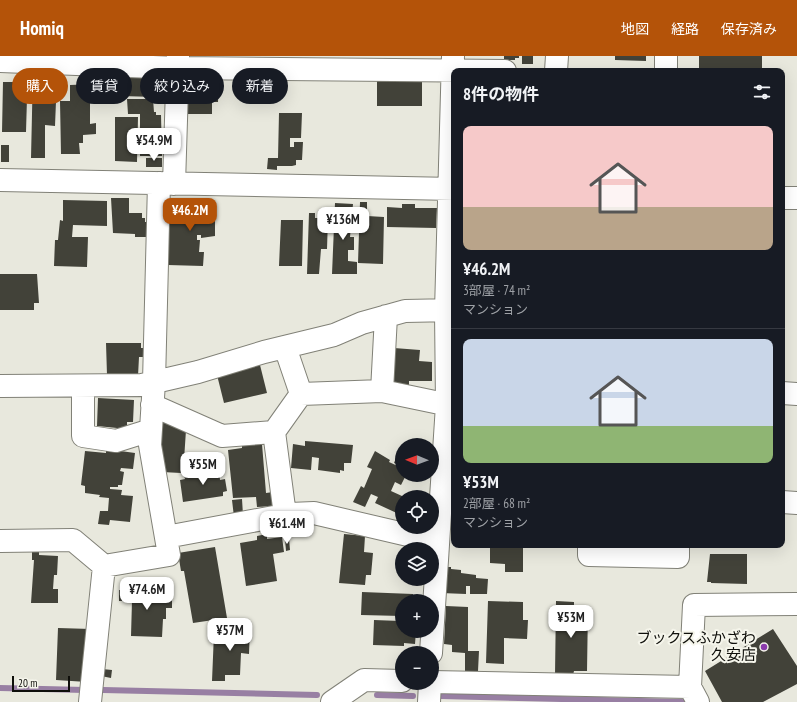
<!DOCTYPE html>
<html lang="ja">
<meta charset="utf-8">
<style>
:root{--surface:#171b24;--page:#20242c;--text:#f1f3f6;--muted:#9ea1a6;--line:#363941;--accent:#b45309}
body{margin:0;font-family:"PT Sans Narrow","Noto Sans JP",sans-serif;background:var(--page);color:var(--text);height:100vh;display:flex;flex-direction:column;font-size:15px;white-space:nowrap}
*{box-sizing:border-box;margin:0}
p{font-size:13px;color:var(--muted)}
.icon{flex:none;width:22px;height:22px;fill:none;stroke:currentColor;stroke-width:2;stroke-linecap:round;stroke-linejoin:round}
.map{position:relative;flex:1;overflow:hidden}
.side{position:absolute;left:451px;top:12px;width:334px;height:480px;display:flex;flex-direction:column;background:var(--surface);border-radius:8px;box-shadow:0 4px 16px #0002}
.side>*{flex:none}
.guide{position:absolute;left:12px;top:12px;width:379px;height:36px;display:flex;gap:8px}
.needle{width:26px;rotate:271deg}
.tools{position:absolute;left:395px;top:382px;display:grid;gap:8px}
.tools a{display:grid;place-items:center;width:44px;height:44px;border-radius:50%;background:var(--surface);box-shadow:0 4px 16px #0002;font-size:20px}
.scale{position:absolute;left:12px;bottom:10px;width:58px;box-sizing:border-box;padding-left:4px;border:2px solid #0e0e0a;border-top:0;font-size:11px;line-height:14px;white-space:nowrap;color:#0e0e0a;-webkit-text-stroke:3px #f5f5eb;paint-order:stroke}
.price{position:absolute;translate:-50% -34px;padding:0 9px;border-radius:8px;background:#fff;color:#222;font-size:13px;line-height:26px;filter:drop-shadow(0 1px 2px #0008)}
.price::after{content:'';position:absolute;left:50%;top:24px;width:12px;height:9px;margin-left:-6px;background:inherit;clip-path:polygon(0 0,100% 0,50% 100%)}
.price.current{background:var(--accent);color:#fff}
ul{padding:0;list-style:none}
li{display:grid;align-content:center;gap:8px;height:212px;padding:0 12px}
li+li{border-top:1px solid var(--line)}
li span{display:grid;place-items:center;height:124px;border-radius:8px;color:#555}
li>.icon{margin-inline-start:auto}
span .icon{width:72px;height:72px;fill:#fffc;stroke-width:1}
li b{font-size:17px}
h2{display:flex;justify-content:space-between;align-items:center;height:48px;padding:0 12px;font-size:17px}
.pill{padding:0 14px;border-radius:18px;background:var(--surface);box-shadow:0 4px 16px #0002;font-size:14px;line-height:36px}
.pill.current{background:var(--accent);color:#fff}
header{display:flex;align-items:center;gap:24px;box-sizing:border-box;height:56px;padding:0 20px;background:var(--accent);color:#fff}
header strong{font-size:19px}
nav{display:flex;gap:22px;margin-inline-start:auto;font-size:14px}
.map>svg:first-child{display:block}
</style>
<header>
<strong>Homiq</strong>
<nav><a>地図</a><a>経路</a><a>保存済み</a></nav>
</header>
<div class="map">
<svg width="797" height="646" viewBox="0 0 797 646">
<rect width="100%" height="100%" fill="#e8e8dd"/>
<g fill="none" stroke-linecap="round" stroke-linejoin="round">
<path stroke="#987fa3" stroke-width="6" d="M0 632 85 634
M103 634 317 639
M377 639 413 640
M441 640 682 646"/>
</g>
<path fill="#424239" d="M504 0H519V2H515V4H504Z
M522 0H533V8H522Z
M615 0H646V5L615 4Z
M699 0H762V15H699Z
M33 13 50 14 49 45H56L55 70 45 69V102H31Z
M113 13 159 16 160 33H156V41L121 40V31H113Z
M187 16H219L218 46H212V58H186Z
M377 22H422V50H377Z
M3 26H23V42H27L26 76H2Z
M95 28V43H90V68L96 67V78L83 79V87H79L80 98H61L60 45H70V29Z
M127 43H153L154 56H156V59H161L162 100H140V58H128Z
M279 57H302L301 82H290V91H294V86H303L302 104H296V109L292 110H277V114L267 113 268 102H278Z
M115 61H138L137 106 115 105Z
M1 89H9V106H1Z
M146 102H162V111H146Z
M111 142H129V157H142V162H145V166H147V181H135V178L113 177Z
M63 144 107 145V170L73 169 72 181H88L87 211 54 210 55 184H58L60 164 63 165Z
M187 145H203V148H215V180L201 182V179H197V184H200L199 196H204L203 210 168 209 169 159H175V148H187Z
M360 146H367V160L384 161 383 208 358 207Z
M335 147 353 148 350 181H354V194H348V205L357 206V218H332Z
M402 148H415V152H437L436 172 387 171V151L402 152Z
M309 157H315V162H328L327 193H321L319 218H307Z
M281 164H303L302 210H279Z
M0 218H37L39 247H34V254H0Z
M106 287H141V292H146L145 301H139L138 320 107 319Z
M394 292 420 294 419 305 432 306V325H409V332L393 331Z
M260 309 267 337 224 347 217 319Z
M98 342 134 344 133 366H127V373L97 370Z
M159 363 186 374 184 404H181V417L162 416 157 393Z
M305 385 353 389 351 407H344V415L340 414V417L318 414 319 402 312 401 311 414 291 412 293 388 305 390Z
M262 388 266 437 273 436 274 450 257 451 256 441 233 442 228 394 242 392V390Z
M106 393 135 397 133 413 121 412 120 415 124 416 122 429H118V431H110V433L122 434 121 439 133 440 130 466 110 464 109 469 98 468 100 455H108L109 442 99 441 100 439 85 437V430L81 429 85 395 106 397Z
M375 395 390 404 389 406 402 412V419H406L401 429 395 426 391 435 402 440 401 459 375 447 378 441 371 438 365 451 353 446 361 430 364 432 372 413 367 411Z
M398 397 402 398V410L394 407Z
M219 414 220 424 225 423 227 435 223 436V440L183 446 180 424 185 423 184 419Z
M242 443 243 459 234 461 232 444Z
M267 478V483L282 481 284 496 273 498 277 525 246 530 240 487 257 484V480Z
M344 478 365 480 364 496 373 497 371 519H366L365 529 339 527Z
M285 483H289L290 494 286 495Z
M490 489H523V516H505V508L490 507Z
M711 489H735V491H711Z
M739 489H759V492H739Z
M215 491 227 562 193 567 184 515H181L178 497Z
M32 492H39V499L58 500 57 519H54L53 533H58V547H31L34 504H32Z
M710 498H747V528L711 527V526H707Z
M442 511H451V513L461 514V517L476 519V522L488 523 487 538H470V530H466V538L441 537Z
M136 533 169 535V538H172V552H166V563H163L162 581 131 580 132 545H119V534H134V537H136Z
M362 536 413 538 412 545H402V560L361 559Z
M488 545 523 546V564H528L527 583 504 582V608L486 607Z
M556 545 574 546V551H588L587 615H574L573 619H555Z
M446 550 468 551V595H479L478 615H465V597L452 596V589L444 588Z
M374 564 400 565 402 575H416L415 588 404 587V590L373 589Z
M229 571H250L249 598 241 597 240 619H225V625H212L214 577 229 578Z
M58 572 91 573 87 626 56 624Z
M773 573 797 610V628L763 646H722L705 615Z
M102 613 112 614 111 622 101 620Z"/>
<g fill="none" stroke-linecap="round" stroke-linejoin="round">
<g stroke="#818177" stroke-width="24">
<path id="minor" d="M0 5 178 12 505 15
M556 15 557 0
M666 15V0
M0 124 454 133
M174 128 178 0
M782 142H797
M285 291 301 338 382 335 454 350
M0 330 142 329 198 316 264 296 334 279 362 267 405 255 454 254
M83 330V380L116 385 151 374
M382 335 386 260
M782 337 797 338
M152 349 222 380 274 376 301 338
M274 376 285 459
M782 446 797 447
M166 481 290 458 314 457 438 486
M0 485 73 484 104 510 90 646
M589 489V499L678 501V489
M104 510 169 499 150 389 154 326 159 127
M431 597 447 349 446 255 453 0
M432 626 690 631
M332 646 364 624 402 625
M429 646 430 627
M698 646 690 631 694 549 797 548"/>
</g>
<use href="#minor" stroke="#fff" stroke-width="22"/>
</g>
<circle fill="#8b3bab" stroke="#f5f5eb" stroke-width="1.5" cx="764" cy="591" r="4"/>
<g text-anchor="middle" stroke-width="4" stroke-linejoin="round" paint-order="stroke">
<g font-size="15" fill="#0e0e0a" stroke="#f5f5eb" text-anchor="end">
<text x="756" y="587">ブックスふかざわ<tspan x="756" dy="17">久安店</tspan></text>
</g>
</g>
</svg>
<div class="tools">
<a><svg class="needle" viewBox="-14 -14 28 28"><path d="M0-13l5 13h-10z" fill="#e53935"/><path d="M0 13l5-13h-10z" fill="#9ea1a6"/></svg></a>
<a><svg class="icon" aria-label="locate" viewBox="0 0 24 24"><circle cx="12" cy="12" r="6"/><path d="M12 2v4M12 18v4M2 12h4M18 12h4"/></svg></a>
<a><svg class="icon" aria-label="layers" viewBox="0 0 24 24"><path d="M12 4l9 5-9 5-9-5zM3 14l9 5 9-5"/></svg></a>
<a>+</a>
<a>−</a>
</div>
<div class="scale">20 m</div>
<b class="price" style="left:154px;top:106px">¥54.9M</b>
<b class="price current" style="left:190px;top:176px">¥46.2M</b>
<b class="price" style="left:343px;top:185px">¥136M</b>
<b class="price" style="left:203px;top:430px">¥55M</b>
<b class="price" style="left:287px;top:489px">¥61.4M</b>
<b class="price" style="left:147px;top:555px">¥74.6M</b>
<b class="price" style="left:571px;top:583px">¥53M</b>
<b class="price" style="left:230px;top:596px">¥57M</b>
<div class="guide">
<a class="pill current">購入</a>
<a class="pill">賃貸</a>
<a class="pill">絞り込み</a>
<a class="pill">新着</a>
</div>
<section class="side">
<h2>8件の物件<svg class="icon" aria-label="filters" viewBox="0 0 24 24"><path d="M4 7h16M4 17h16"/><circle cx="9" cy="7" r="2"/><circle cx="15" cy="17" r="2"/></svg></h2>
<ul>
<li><span style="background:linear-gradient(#f6c9c9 65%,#b9a48a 0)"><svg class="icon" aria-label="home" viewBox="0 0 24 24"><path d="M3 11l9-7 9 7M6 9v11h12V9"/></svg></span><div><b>¥46.2M</b><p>3部屋 · 74 m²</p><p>マンション</p></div></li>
<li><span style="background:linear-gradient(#c9d6e8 70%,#8fb573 0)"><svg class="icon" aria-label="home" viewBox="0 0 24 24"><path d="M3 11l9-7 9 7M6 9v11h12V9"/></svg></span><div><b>¥53M</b><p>2部屋 · 68 m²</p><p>マンション</p></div></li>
</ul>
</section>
</div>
